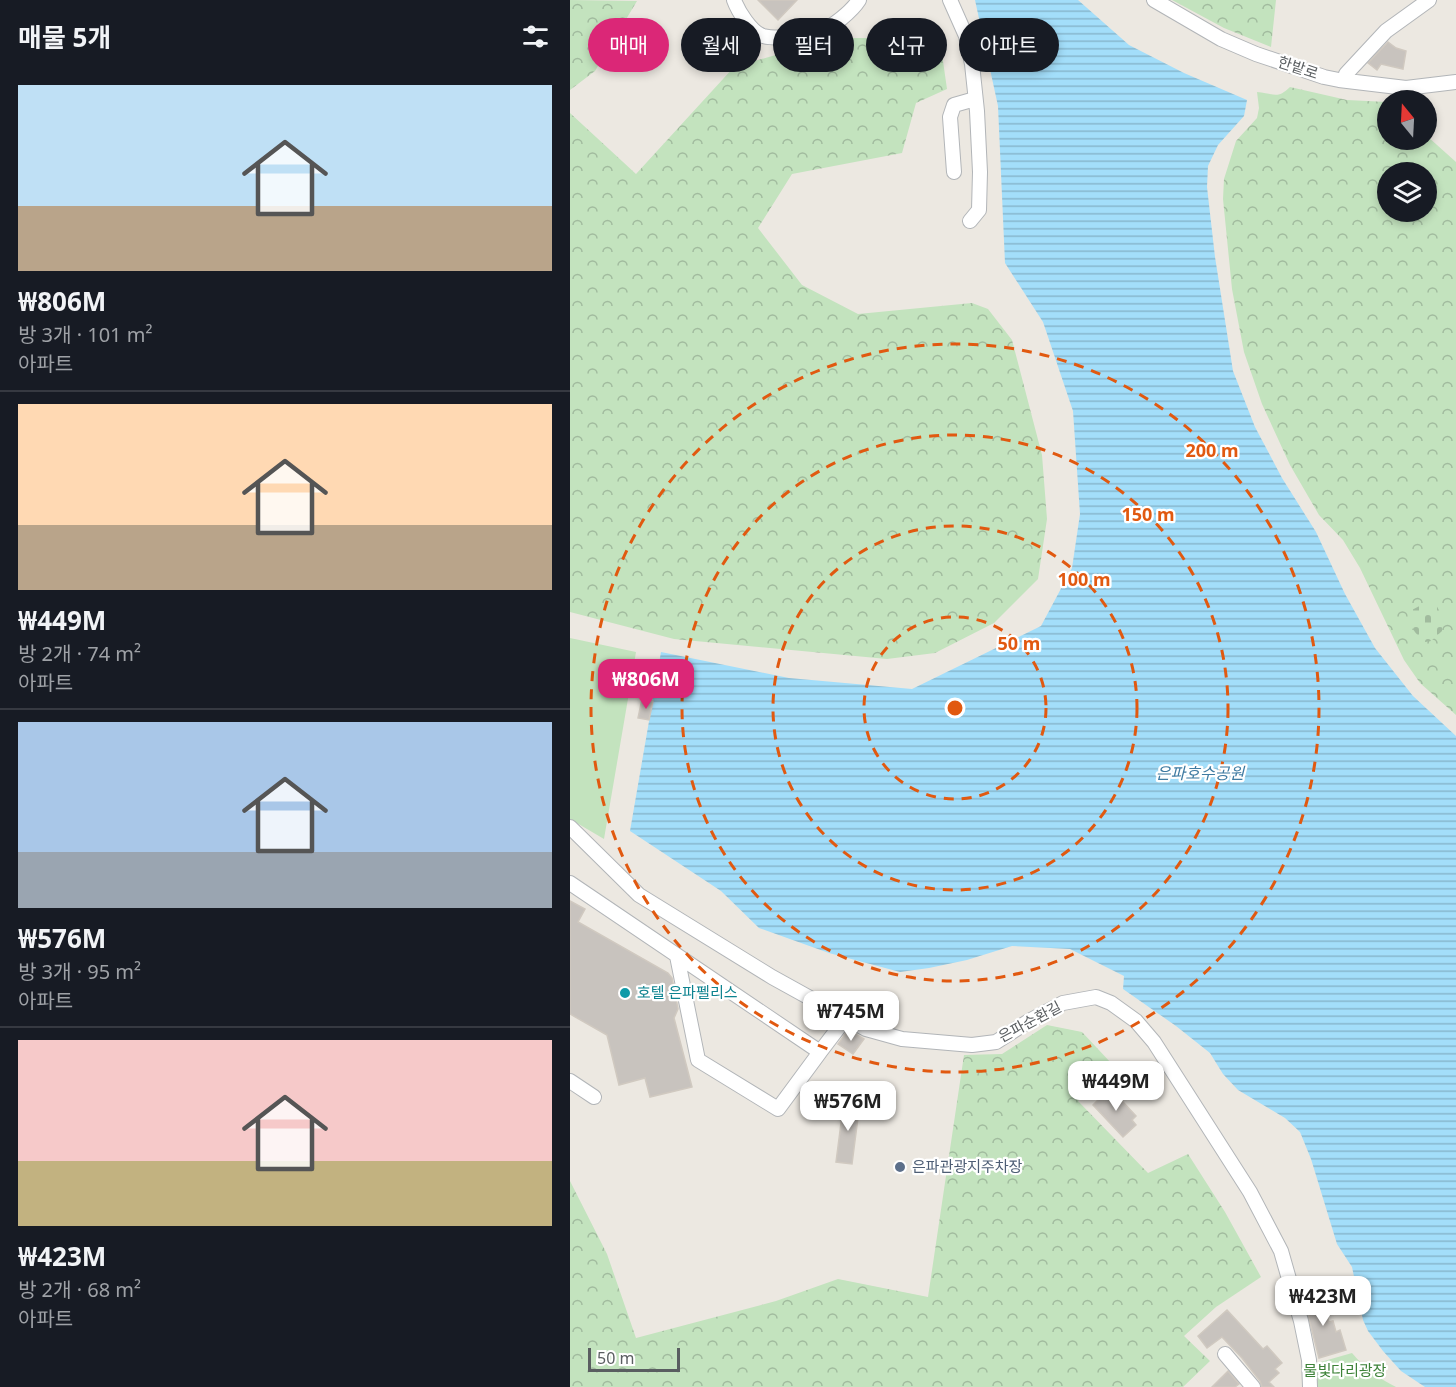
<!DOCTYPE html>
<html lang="ko">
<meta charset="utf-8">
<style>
:root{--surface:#171b24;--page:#242831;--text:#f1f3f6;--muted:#9ea1a6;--line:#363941;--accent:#db2777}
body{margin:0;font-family:"Noto Sans","Noto Sans KR",sans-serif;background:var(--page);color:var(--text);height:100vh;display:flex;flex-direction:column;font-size:22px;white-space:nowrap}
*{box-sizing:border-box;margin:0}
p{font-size:20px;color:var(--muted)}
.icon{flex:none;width:33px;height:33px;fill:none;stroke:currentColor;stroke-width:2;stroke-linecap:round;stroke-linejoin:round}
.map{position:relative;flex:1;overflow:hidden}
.sheet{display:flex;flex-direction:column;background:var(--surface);width:570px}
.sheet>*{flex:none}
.top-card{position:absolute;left:18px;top:18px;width:570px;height:54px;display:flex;gap:12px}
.needle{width:39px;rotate:342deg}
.buttons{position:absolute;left:807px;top:90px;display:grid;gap:12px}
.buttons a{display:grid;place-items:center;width:60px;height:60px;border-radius:50%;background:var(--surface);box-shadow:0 3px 9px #0003;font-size:30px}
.scale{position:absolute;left:18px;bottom:15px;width:92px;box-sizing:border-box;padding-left:6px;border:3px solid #5a5e61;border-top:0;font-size:16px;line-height:21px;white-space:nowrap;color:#5a5e61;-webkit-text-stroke:4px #fff;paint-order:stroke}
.price{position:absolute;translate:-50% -51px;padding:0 14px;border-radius:12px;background:#fff;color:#222;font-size:20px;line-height:39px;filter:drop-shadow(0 2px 3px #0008)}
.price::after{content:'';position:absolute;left:50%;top:36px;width:18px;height:14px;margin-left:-9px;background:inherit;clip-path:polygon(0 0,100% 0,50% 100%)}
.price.current{background:var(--accent);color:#fff}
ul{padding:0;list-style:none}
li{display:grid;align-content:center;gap:12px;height:318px;padding:0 18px}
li+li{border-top:2px solid var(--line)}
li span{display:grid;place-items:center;height:186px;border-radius:0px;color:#555}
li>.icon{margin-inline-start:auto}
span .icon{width:108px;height:108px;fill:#fffc;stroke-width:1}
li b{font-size:26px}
h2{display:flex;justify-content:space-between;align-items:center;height:72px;padding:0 18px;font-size:26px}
.pill{padding:0 21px;border-radius:27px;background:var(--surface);box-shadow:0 3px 9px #0003;font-size:21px;line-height:54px}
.pill.current{background:var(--accent);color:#fff}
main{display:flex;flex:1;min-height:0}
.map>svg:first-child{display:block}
</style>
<main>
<section class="sheet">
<h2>매물 5개<svg class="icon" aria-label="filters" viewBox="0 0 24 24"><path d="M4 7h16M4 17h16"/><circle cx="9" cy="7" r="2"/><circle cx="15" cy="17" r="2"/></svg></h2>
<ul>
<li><span style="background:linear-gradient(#bfe0f5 65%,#b9a48a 0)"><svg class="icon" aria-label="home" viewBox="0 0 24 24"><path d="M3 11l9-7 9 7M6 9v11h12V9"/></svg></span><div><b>₩806M</b><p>방 3개 · 101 m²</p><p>아파트</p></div></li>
<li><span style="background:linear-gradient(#ffd9b3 65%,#b9a48a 0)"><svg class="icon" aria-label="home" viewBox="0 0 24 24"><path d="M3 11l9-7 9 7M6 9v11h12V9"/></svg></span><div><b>₩449M</b><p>방 2개 · 74 m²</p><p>아파트</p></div></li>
<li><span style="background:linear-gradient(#a9c7e8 70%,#9aa5b1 0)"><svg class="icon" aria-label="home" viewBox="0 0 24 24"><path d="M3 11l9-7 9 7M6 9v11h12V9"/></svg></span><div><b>₩576M</b><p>방 3개 · 95 m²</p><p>아파트</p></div></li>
<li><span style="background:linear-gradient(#f6c9c9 65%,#c2b280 0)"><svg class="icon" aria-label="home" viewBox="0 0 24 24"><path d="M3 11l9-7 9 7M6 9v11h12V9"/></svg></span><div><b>₩423M</b><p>방 2개 · 68 m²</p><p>아파트</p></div></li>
</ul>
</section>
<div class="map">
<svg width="886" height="1387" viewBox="0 0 886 1387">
<defs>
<pattern id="forest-crowns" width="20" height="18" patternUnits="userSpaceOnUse" patternTransform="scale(1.5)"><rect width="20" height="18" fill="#c3e3be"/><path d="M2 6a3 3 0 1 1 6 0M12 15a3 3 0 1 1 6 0" fill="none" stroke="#a1bb9e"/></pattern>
<pattern id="cemetery-stones" width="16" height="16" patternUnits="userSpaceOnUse" patternTransform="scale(1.5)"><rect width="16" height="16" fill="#c3e3be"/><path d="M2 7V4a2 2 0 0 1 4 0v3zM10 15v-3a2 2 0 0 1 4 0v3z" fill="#a1bb9e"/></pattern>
<pattern id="water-rules" width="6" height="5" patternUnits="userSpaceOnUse" patternTransform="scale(1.5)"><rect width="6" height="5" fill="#a3defa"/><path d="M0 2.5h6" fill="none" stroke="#88b7ce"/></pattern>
</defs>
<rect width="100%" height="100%" fill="#ece8e1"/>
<path fill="#c3e3be" d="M0 638 66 652 34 839 0 819Z
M782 1353C795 1368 808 1378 826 1387H747V1363Z"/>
<path fill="url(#forest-crowns)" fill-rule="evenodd" d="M0 0 67 1 25 71 0 90Z
M602 0H706L701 47 654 28Z
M264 38H317L371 47 377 89 346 103 332 153 222 174 188 228 232 285 288 314 402 303 418 309 442 340 472 455 477 519 468 579 424 623 365 653 317 659 104 639 0 612V113L66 174 164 67Z
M720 87 777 100 817 102 818 140H856L857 136 886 162V715L850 683 834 660 790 568 773 540 749 515 720 465 692 404 674 352 662 289 653 199 654 179 666 141 687 118 689 108 687 92C703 93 707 100 720 87ZM818 172H856V212H818Z
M477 1025 512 1032 542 1064 508 1101 578 1173 618 1154 655 1212 691 1277 646 1307 614 1336 640 1361 613 1387H0V1181L37 1254 66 1338 206 1301 268 1279 358 1297 394 1055 432 1054Z"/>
<path fill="url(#cemetery-stones)" d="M861 600C870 607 873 619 872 631L861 641 855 642C847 636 836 623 838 612Z"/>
<path fill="url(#water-rules)" d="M405 0H508L559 45 614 73 677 100 674 116 648 145 638 166 637 187 645 257 663 371 685 427 712 478 746 532 775 594 805 648 843 696 886 736V1387H855L831 1371 813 1351 798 1331 793 1320 782 1267 767 1244 741 1159 730 1132 715 1118 668 1090 653 1074 640 1053 606 1026 553 989 554 976 500 949 442 946 397 960 359 968 330 972 259 953 189 928 151 891 60 831 91 652 219 678 342 689 471 626 502 568 510 514 503 411 473 322 435 263 428 106Z"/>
<path fill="#c8c3be" stroke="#d0c9c0" stroke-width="1.5" d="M188 0H227L208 20Z
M818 42 826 48 836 51 833 69 811 64 807 70 798 63Z
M72 699 83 701 79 720 68 718Z
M0 901 15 909 8 922 98 973 102 978 108 1009 104 1018 122 1087 80 1097 75 1078 49 1085 37 1035 0 1014Z
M278 1030 294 1039 283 1054 268 1044Z
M540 1088 566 1116 562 1120 566 1125 553 1137 523 1105Z
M274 1100 290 1102 282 1164 266 1162Z
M749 1291 759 1322 763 1321 766 1332 770 1330 776 1350 749 1358 733 1295Z
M657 1310 693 1349 697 1346 712 1363 705 1369 709 1373 699 1382 704 1387H692L690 1381 672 1358 652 1337 637 1348 628 1336Z
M658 1371 669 1384 665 1387H642Z"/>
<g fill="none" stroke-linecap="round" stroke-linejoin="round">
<g stroke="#b2b5b8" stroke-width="16">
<path id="minor" d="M164 0C168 11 181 32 193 36 205 39 238 37 249 32 263 27 282 11 289 0
M380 0 396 36 402 64 407 111 410 172 409 210 400 221
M584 0 651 39 686 54 754 77 769 80 836 88 886 82
M775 80 776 74 816 31 859 0
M384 172 380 117 384 105 405 99
M0 827 69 895 202 977 296 1029 332 1039 402 1045 426 1042 459 1021 493 1003 526 997 541 1003 566 1021 584 1042 680 1192 711 1251 731 1321 739 1360 740 1387
M0 883 250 1052 276 1018
M107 956 128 1060 208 1109 250 1052
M0 1081 24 1097
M655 1354 683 1387"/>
</g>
<use href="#minor" stroke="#fff" stroke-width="14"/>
</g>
<g fill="none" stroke="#e15910" stroke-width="3" stroke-dasharray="10 8">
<circle cx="385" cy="708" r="91"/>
<circle cx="385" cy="708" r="182"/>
<circle cx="385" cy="708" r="273"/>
<circle cx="385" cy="708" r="364"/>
</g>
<circle fill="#0f9aa8" stroke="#fff" stroke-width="2" cx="55" cy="993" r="6"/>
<circle fill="#5c6f8a" stroke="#fff" stroke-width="2" cx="330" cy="1167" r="6"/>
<g text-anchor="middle" stroke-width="4.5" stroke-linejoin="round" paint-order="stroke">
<g font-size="15" fill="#5a5e61" stroke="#fff">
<text transform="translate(728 68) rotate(18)" y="5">한밭로</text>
<text transform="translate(460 1022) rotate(-28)" y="5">은파순환길</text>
</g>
<g font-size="15" fill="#0d838f" stroke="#fff" text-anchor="start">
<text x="67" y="998">호텔 은파펠리스</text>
</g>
<g font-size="15" fill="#4e5e75" stroke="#fff" text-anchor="start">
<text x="342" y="1172">은파관광지주차장</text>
</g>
<g font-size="15" fill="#3d8238" stroke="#fff">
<text x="775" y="1376">물빛다리광장</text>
</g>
<g font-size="16" font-style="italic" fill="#3f7ba2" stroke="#fff">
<text x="630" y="779">은파호수공원</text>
</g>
</g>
<circle cx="385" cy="708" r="9" fill="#e15910" stroke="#fff" stroke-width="3"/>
<g font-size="18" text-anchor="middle" font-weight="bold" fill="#e15910" stroke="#fff" stroke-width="4.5" stroke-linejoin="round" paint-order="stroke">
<text x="642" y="457">200 m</text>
<text x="578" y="521">150 m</text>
<text x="514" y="586">100 m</text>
<text x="449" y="650">50 m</text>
</g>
</svg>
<div class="buttons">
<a><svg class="needle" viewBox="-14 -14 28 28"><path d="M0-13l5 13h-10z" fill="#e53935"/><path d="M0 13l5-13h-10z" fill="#9ea1a6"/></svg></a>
<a><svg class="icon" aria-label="layers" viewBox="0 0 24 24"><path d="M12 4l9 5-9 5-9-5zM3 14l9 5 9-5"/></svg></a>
</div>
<div class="scale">50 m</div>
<b class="price current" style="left:76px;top:710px">₩806M</b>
<b class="price" style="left:281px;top:1042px">₩745M</b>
<b class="price" style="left:546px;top:1112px">₩449M</b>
<b class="price" style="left:278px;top:1132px">₩576M</b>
<b class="price" style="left:753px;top:1327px">₩423M</b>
<div class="top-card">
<a class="pill current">매매</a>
<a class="pill">월세</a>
<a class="pill">필터</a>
<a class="pill">신규</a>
<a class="pill">아파트</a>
</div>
</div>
</main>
